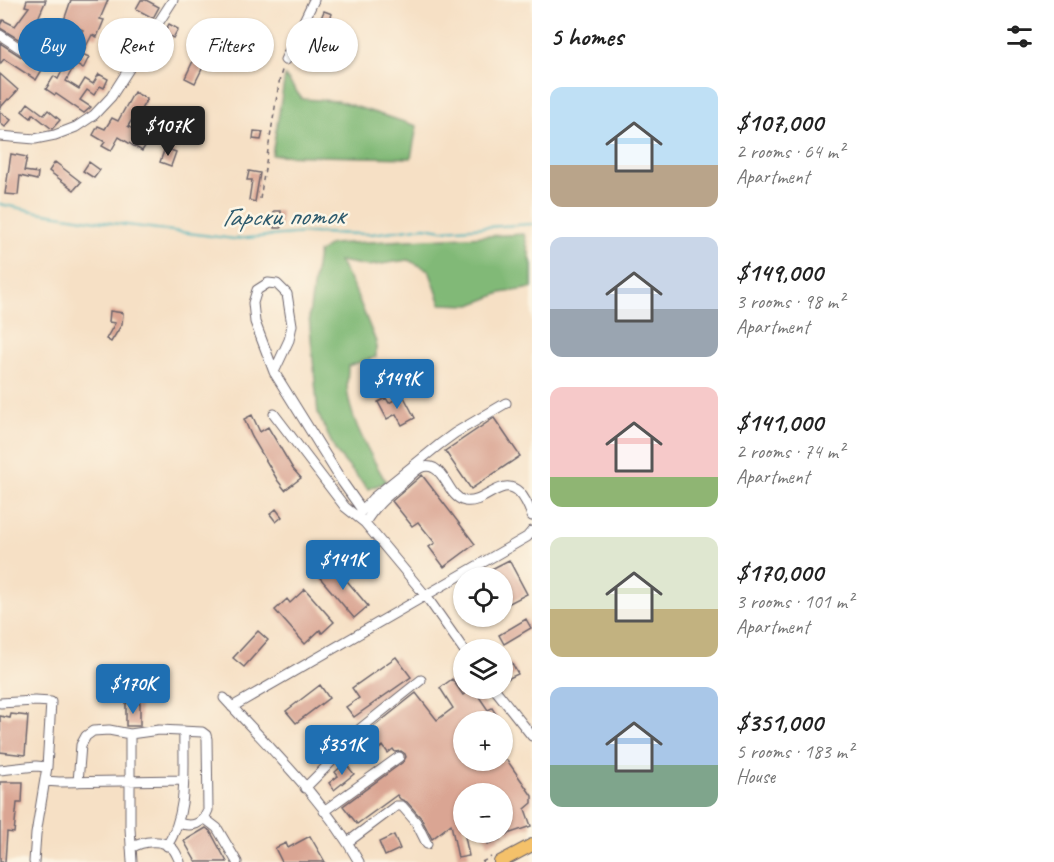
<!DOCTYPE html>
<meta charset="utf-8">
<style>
:root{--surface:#fff;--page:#f2f2f2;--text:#222;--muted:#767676;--accent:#1f6fb2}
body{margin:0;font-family:Caveat,sans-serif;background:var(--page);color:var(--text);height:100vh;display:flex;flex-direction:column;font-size:22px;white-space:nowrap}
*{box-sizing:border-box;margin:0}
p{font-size:20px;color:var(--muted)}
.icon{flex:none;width:33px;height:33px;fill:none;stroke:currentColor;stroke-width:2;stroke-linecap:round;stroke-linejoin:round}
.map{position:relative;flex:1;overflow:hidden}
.side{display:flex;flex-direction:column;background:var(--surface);width:522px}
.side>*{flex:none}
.guide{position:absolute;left:18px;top:18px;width:423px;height:54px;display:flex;gap:12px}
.buttons{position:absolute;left:453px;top:567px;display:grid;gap:12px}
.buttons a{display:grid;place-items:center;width:60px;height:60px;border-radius:50%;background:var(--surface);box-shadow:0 2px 4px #0004;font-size:30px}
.price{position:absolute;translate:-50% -51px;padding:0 14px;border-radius:6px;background:var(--accent);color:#fff;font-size:20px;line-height:39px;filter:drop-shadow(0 2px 3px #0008)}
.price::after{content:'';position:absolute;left:50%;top:36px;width:18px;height:14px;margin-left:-9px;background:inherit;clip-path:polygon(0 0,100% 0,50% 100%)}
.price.on{background:#222;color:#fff}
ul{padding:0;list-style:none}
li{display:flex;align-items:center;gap:18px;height:150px;padding:0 18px}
li span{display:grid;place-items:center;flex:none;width:168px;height:120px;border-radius:12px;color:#555}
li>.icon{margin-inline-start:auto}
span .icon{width:72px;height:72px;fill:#fffc;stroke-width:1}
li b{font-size:26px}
h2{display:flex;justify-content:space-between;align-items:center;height:72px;padding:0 18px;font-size:26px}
.tag{padding:0 21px;border-radius:27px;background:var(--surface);box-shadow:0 2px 4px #0004;font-size:21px;line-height:54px}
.tag.on{background:var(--accent);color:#fff}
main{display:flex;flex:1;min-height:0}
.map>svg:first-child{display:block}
</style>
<main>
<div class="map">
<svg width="532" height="862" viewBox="0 0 532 862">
<rect width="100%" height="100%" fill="#fcf5e5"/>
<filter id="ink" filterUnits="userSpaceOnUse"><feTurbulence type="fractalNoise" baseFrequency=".0167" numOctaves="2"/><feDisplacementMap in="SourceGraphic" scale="12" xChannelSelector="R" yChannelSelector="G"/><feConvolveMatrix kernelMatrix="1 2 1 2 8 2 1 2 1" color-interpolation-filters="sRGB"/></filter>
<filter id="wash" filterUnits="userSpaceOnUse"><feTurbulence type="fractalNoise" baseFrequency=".008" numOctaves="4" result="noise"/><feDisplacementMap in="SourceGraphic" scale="24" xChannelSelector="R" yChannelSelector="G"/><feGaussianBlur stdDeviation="1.35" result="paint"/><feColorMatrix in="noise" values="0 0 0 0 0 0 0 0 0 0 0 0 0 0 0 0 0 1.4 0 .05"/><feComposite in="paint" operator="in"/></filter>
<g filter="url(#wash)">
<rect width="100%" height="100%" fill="#f6e0c5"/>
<path fill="#81b977" stroke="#526e59" stroke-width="1.5" d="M285 76 302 99 338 101 417 126 411 158 272 155Z
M524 234 532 265V288L501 293 471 305 441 304 429 270 408 260 368 266 339 261 355 290 376 342V357L348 366C348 375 346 386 348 395 352 423 372 458 386 482L368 489 336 452 318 414 309 316 318 253 331 244Z"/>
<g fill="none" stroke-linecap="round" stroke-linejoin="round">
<path stroke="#3daeb7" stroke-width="2" d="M0 204 38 212 104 222 234 239 305 233 371 234 425 227 442 230 532 224"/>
</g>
<g id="blocks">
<path fill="#daa593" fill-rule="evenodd" d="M27 0H46L36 23 34 22 27 32 32 35 28 45 0 28V25L3 20 15 26 29 7 25 6Z
M71 0H108L100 19 104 20 97 37 92 35 82 54 89 57 83 69 75 64 66 81 79 89 85 79 93 84 99 74 108 79 104 88 100 86 94 95 87 90 80 100 91 107 84 113 56 94 55 95 46 89 54 76 58 79 64 67 55 62 56 60 42 51 41 54 34 50 50 20 62 26ZM71 25 83 30 70 56 59 49Z
M141 0H146L159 7 153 18 136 9Z
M324 11 332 14 327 26 319 23Z
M169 24 178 29 173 38 164 33Z
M310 24 322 29 317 41 320 42 318 48 306 43 310 35 306 33Z
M124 30 141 38 135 47 119 39Z
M202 42 212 47 211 50 221 54 214 68 208 65 203 67 195 83 185 78Z
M0 43 42 70 36 80 4 59 0 64Z
M296 55 305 58 303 66 294 63Z
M0 74 18 90 9 100 8 99 0 108Z
M134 92 147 99 140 111 153 117 150 123 135 115 128 126 149 140 142 151 119 137 111 151 102 146 105 142 93 135 98 126 105 129 112 118 118 121Z
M28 103 44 115 48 110 60 120 52 129 33 114 31 118 22 111Z
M0 112 11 120 5 127 0 123Z
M254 131 263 132 261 140 253 139Z
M165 148 176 152 171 166 160 162Z
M11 154 27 157 24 171 38 173 37 180 20 176 18 195 5 194Z
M55 162 81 182 74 190 49 171Z
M89 162 100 170 94 178 83 171Z
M249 171 260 173 255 202 249 200 252 180H247Z
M274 211H281V228H274Z
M110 311 123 313 122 324 111 342 106 339 115 323 109 322Z
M403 395 415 418 402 425 396 414 387 419 378 402 386 398 389 403Z
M252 415 260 432 268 427 293 469 301 478 285 490 278 481 252 437 244 419Z
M494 418 520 456 471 489 445 451Z
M422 475 475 544 444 567 429 547 435 543 418 522 412 526 392 501Z
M276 509 282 517 276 522 270 514Z
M509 560 527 594 502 607V578H474Z
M324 566 330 574 337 569 368 606 354 618 316 573Z
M305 589 334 622 322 633 320 630 305 644 275 610 287 599 290 603Z
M526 619 531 628 504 644 499 635Z
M258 631 268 640 244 667 233 658Z
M396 657 411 677 354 717 346 707 359 698 352 688Z
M512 663 518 674 505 680 502 675V668Z
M452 679 463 695 473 688 488 710 492 708 501 722H464V760H507L532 796V803L525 809 531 826 499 837 500 839 488 844 483 832H508L502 816V794H464V832L469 856 458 858 451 824 432 839 421 818 407 802 400 799 397 795 357 824 343 806 403 762 406 757 405 754 401 751 395 752 393 749 388 753 383 746 361 763 351 750 366 733 416 693 437 720 453 708 440 688Z
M320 685 329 698 296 723 286 711Z
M126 703H140V726H126Z
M11 714 28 716 25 755 0 752V716L10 718Z
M345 763 354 774 334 790 329 783 338 776 335 772Z
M0 782H23L22 803H17L14 833 7 832 5 862H0Z
M206 828 210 831 227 862H196L184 841Z
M394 835 400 849 385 856 379 842Z
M310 836 325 862H282L275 848 286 843 288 848Z"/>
</g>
</g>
<g filter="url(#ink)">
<use href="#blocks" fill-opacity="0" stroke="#6c646b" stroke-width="1.5"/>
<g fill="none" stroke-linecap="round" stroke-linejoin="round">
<g stroke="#6c646b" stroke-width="11">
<path id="minor" d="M0 35 44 64
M285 60 314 0
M0 136 35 139 55 135 76 127 94 115 111 97 173 0
M274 372 289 340 292 325 287 294 277 284 268 283 257 290 253 303 255 322 274 372 343 483 362 510
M274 414 345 507 365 523 426 596 464 650
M360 513 373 498 440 444 455 433 506 403
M365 523C375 505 391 493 406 480 410 476 415 471 420 468 424 466 430 466 434 468 447 475 449 497 465 501 484 505 502 475 519 492 526 499 529 507 532 516
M494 688 532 736
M224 698C271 749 325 801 359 862
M0 703 35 701 51 702 47 767 36 834 34 862
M232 707 527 537 532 531
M130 734V828L132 862
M0 770 36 766 47 767
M45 781 59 782 183 780
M78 782 81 745 86 736 93 731 109 730 130 734 159 730 202 732 206 735 207 739 208 810C203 824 192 828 179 823
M305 788 330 763 361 728 421 680
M324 811 399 757
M204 818 217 828 237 862
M348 842 396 806H402L416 822 427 844
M167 846C189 811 183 771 184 731
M131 848C143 841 162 838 173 849 176 852 178 858 180 862"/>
</g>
<g stroke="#6c646b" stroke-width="14">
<path id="major" d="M500 862 532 845"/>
</g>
<path stroke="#6c646b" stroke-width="1.5" stroke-dasharray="4.5 4.5" stroke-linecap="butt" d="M260 199 280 77 283 67
M482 862 491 857"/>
<use href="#minor" stroke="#fff" stroke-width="9"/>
<use href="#major" stroke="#f4c16a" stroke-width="12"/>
</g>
</g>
<g text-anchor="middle" stroke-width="5" stroke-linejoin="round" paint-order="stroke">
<g font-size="27" font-style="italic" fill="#2d5a6d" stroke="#fcf5e5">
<text transform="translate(283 216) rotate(-1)" y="9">Гарски поток</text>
</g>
</g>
</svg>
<div class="buttons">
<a><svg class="icon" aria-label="locate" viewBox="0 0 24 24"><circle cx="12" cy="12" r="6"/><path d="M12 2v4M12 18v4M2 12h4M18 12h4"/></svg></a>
<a><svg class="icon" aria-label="layers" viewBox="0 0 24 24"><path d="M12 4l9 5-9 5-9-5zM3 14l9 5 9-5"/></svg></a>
<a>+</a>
<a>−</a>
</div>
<b class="price on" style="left:168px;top:157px">$107K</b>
<b class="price" style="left:397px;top:410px">$149K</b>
<b class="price" style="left:343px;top:591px">$141K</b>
<b class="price" style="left:133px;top:715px">$170K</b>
<b class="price" style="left:342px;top:776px">$351K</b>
<div class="guide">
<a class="tag on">Buy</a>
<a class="tag">Rent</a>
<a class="tag">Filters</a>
<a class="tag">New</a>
</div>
</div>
<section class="side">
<h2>5 homes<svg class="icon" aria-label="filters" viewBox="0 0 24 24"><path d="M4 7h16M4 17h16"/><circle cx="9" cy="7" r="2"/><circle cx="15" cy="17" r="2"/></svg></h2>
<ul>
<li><span style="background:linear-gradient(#bfe0f5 65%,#b9a48a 0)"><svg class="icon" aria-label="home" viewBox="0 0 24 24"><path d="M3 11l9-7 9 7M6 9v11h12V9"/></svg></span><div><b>$107,000</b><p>2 rooms · 64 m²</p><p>Apartment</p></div></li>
<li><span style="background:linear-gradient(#c9d6e8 60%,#9aa5b1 0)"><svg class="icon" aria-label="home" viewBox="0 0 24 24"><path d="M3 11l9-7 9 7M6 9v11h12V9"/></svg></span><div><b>$149,000</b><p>3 rooms · 98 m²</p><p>Apartment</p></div></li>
<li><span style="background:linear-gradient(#f6c9c9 75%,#8fb573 0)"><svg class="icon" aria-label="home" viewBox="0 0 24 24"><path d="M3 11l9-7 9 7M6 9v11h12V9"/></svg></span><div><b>$141,000</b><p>2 rooms · 74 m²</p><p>Apartment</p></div></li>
<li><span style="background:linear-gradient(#dfe7d0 60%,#c2b280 0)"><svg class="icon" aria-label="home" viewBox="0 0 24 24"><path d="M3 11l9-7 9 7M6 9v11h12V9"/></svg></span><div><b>$170,000</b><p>3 rooms · 101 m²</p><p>Apartment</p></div></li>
<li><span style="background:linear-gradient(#a9c7e8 65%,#7fa58c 0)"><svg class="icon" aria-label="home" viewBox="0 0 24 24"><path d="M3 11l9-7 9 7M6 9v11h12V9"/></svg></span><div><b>$351,000</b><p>5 rooms · 183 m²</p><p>House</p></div></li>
</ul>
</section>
</main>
